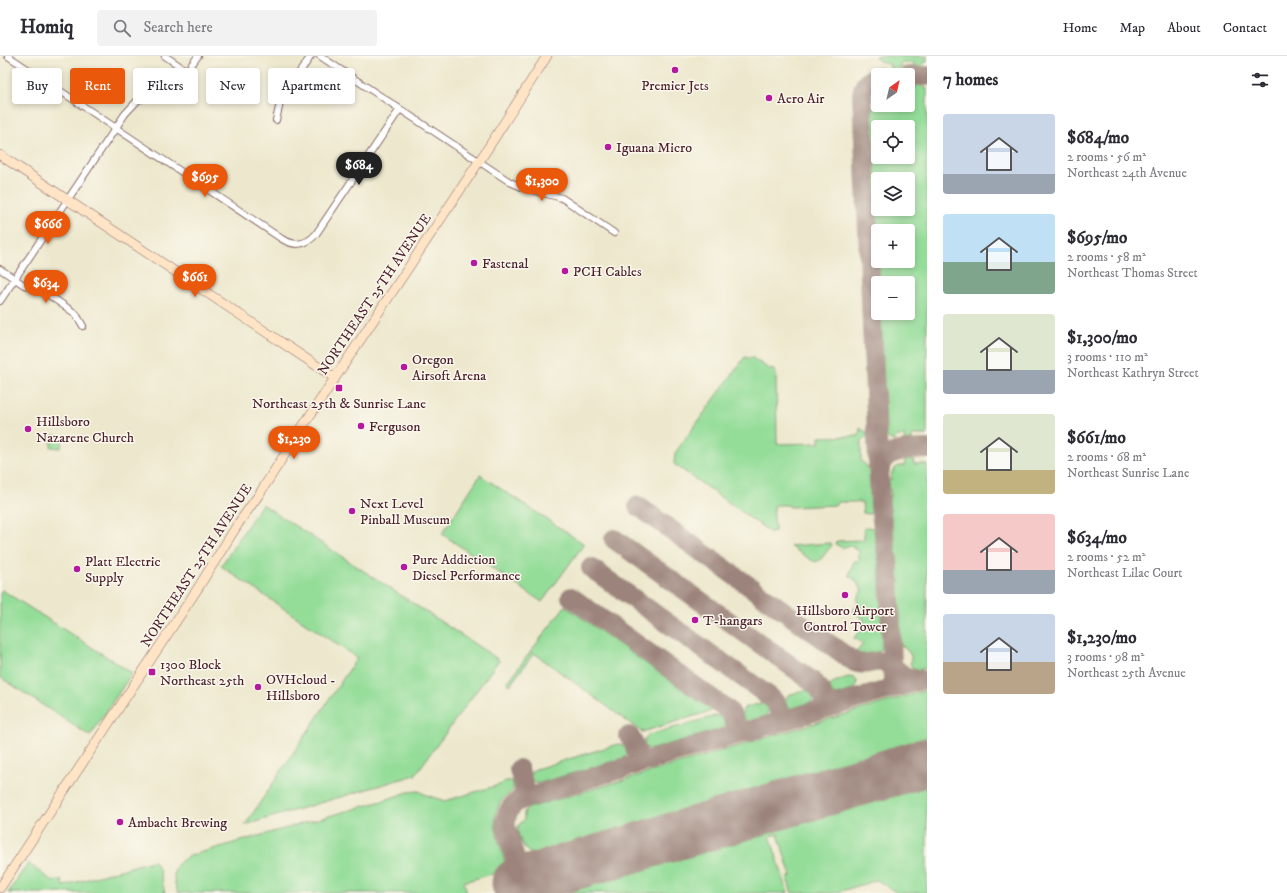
<!DOCTYPE html>
<meta charset="utf-8">
<style>
:root{--surface:#fff;--page:#f2f2f3;--text:#2b2b33;--muted:#7c7c81;--line:#e1e1e2;--accent:#ea580c}
body{margin:0;font-family:"IM FELL DW Pica",serif;background:var(--page);color:var(--text);height:100vh;display:flex;flex-direction:column;font-size:15px;white-space:nowrap}
*{box-sizing:border-box;margin:0}
p{font-size:13px;color:var(--muted)}
.icon{flex:none;width:22px;height:22px;fill:none;stroke:currentColor;stroke-width:2;stroke-linecap:round;stroke-linejoin:round}
.map{position:relative;flex:1;overflow:hidden}
.side{display:flex;flex-direction:column;background:var(--surface);width:360px}
.side>*{flex:none}
.top-card{position:absolute;left:12px;top:12px;width:380px;height:36px;display:flex;gap:8px}
.needle{width:26px;rotate:34deg}
.buttons{position:absolute;left:871px;top:12px;display:grid;gap:8px}
.buttons a{display:grid;place-items:center;width:44px;height:44px;border-radius:4px;background:var(--surface);box-shadow:0 2px 6px #0003;font-size:20px}
.price{position:absolute;translate:-50% -34px;padding:0 9px;border-radius:14px;background:var(--accent);color:#fff;font-size:13px;line-height:26px;filter:drop-shadow(0 1px 2px #0008)}
.price::after{content:'';position:absolute;left:50%;top:24px;width:12px;height:9px;margin-left:-6px;background:inherit;clip-path:polygon(0 0,100% 0,50% 100%)}
.price.active{background:#222;color:#fff}
ul{padding:0;list-style:none}
li{display:flex;align-items:center;gap:12px;height:100px;padding:0 16px}
li span{display:grid;place-items:center;flex:none;width:112px;height:80px;border-radius:4px;color:#555}
li>.icon{margin-inline-start:auto}
span .icon{width:48px;height:48px;fill:#fffc;stroke-width:1}
li b{font-size:17px}
h2{display:flex;justify-content:space-between;align-items:center;height:48px;padding:0 16px;font-size:17px}
.pill{padding:0 14px;border-radius:4px;background:var(--surface);box-shadow:0 2px 6px #0003;font-size:14px;line-height:36px}
.pill.active{background:var(--accent);color:#fff}
header{display:flex;align-items:center;gap:24px;box-sizing:border-box;height:56px;padding:0 20px;background:var(--surface);border-bottom:1px solid var(--line)}
header strong{font-size:19px}
nav{display:flex;gap:22px;margin-inline-start:auto;font-size:14px}
.search{width:280px;height:36px;background:var(--page);display:flex;align-items:center;gap:10px;box-sizing:border-box;padding:0 14px;border-radius:4px;color:var(--muted);font-size:15px}
main{display:flex;flex:1;min-height:0}
.map>svg:first-child{display:block}
</style>
<header>
<strong>Homiq</strong>
<div class="search"><svg class="icon" aria-label="search" viewBox="0 0 24 24"><circle cx="10" cy="10" r="6"/><path d="M15 15l6 6"/></svg>Search here</div>
<nav><a>Home</a><a>Map</a><a>About</a><a>Contact</a></nav>
</header>
<main>
<div class="map">
<svg width="927" height="837" viewBox="0 0 927 837">
<rect width="100%" height="100%" fill="#fbf7ec"/>
<filter id="ink" filterUnits="userSpaceOnUse"><feTurbulence type="fractalNoise" baseFrequency=".025" numOctaves="2"/><feDisplacementMap in="SourceGraphic" scale="8" xChannelSelector="R" yChannelSelector="G"/><feConvolveMatrix kernelMatrix="1 2 1 2 8 2 1 2 1" color-interpolation-filters="sRGB"/></filter>
<filter id="wash" filterUnits="userSpaceOnUse"><feTurbulence type="fractalNoise" baseFrequency=".012" numOctaves="4" result="noise"/><feDisplacementMap in="SourceGraphic" scale="16" xChannelSelector="R" yChannelSelector="G"/><feGaussianBlur stdDeviation="0.9" result="paint"/><feColorMatrix in="noise" values="0 0 0 0 0 0 0 0 0 0 0 0 0 0 0 0 0 1.4 0 .05"/><feComposite in="paint" operator="in"/></filter>
<g filter="url(#wash)">
<rect width="100%" height="100%" fill="#ede8cd"/>
<path fill="#94dd99" stroke="#6f7e62" fill-rule="evenodd" d="M875 0H927V6L923 7 922 11 915 12 914 7H901L900 12 890 13V8C883 7 878 6 875 0Z
M915 29 923 28V32H927V379H914L912 380V386H905L904 380H896L895 385C888 384 886 380 882 374L872 110 871 54 872 52 876 51 878 44V49H908V34L914 35 915 32ZM878 71H908V101H878ZM878 123H908V153H878ZM878 175H908V205H878ZM878 227H908V257H878Z
M745 301 750 303 751 301 769 313 774 314 776 320 777 388 819 387V381L859 380 860 372 868 378 867 380 861 386V405L868 411 871 419 874 454 870 458 863 457 862 446H837L836 449 791 451 787 449H775C772 457 775 466 775 475L770 476 674 408 675 397Z
M52 379 63 380 61 392 51 391Z
M913 402 914 408H927V612L917 614C905 609 914 604 910 598 907 593 901 590 898 585L894 501 886 443V441L891 440 890 433 885 432V423L891 424C891 414 895 410 905 409V403Z
M480 419 584 488 542 546 442 478Z
M262 448 499 604 415 719 245 769 357 602 221 510Z
M867 471 874 472 878 475 882 517 886 584C884 596 865 607 855 598L863 588 854 582 861 573 864 563 853 555 858 548 857 543 862 534 856 525 849 519 853 507 856 504 858 506 860 502 858 500 860 496 849 489 847 491 845 490 843 492 835 488 836 486 837 485 864 484V472Z
M831 487 832 489 821 503 816 506 811 504 790 490Z
M2 534 132 617 90 680 0 621V537Z
M565 550 700 646 705 644 712 649 713 652 711 655 642 676 534 597 510 629 507 627Z
M848 621 854 622 857 625 856 630 855 633 837 639 831 637 830 630 832 627Z
M805 634H807L811 636 813 643 811 646 793 652H790L786 649 785 645 788 639Z
M927 634V688C880 704 832 717 785 731 709 754 632 777 555 796 552 795 549 793 546 793 540 792 539 801 532 798 524 795 517 779 518 771 519 768 522 766 524 763V756L529 752Z
M761 647C768 648 770 654 766 660L749 665C745 665 743 662 742 658L744 652Z
M715 660H720L725 665 724 671 721 673 652 693H647L644 689 645 682 649 679Z
M618 688 623 689 627 692 628 697 624 702 539 727H535L531 724C530 718 531 715 536 713Z
M927 724V837H897L877 824 835 837H792L787 822 791 820 778 778 770 780 788 837H560L566 829Z
M506 725H511L513 727V734C509 739 503 741 500 747 488 768 502 788 505 809L503 814 499 816 464 826 467 837H178C170 816 173 806 195 798L382 745 408 736 419 735 426 739 445 745 502 728Z
M152 805H154L159 813 165 837H8L28 807 53 826 61 823 63 830Z"/>
<g fill="none" stroke-linecap="round" stroke-linejoin="round">
<path stroke="#9c847c" stroke-width="20" d="M908 20H927
M878 21C868 23 863 29 862 39L880 450 889 512 892 610C901 618 908 625 921 624
M879 419C882 391 905 394 927 393
M638 450 853 605C867 613 875 599 892 610L893 621
M614 483 812 625 820 633 826 647 834 650
M591 512 770 641C779 649 784 660 773 669
M571 541 728 654C736 663 734 676 749 676
M629 680C637 688 635 707 650 705
M519 713C521 723 529 735 520 743
M525 837 506 771C505 760 508 752 518 745L600 719 921 624"/>
<path stroke="#9c847c" stroke-width="49" d="M516 827 927 706"/>
</g>
</g>
<g filter="url(#ink)">
<g fill="none" stroke-linecap="round" stroke-linejoin="round">
<g stroke="#836564" stroke-width="8">
<path id="street" d="M8 0 282 183C294 190 306 190 316 178L400 53
M165 0 187 15
M320 0 510 126 524 132 562 142 614 177
M276 64 281 43 311 0
M0 213 24 229 46 237 76 258 83 270
M0 245 125 58 138 44 164 35 174 29 187 15 198 0"/>
</g>
<g stroke="#836564" stroke-width="10">
<path id="secondary" d="M0 99 335 322
M0 832 198 532 238 468 260 437 301 373 488 92 547 0"/>
</g>
<use href="#street" stroke="#fff" stroke-width="6"/>
<use href="#secondary" stroke="#ffe4c6" stroke-width="9"/>
</g>
</g>
<g fill="#b5179e" stroke="#fbf7ec" stroke-width="1.5">
<circle cx="675" cy="14" r="4"/>
<circle cx="769" cy="42" r="4"/>
<circle cx="608" cy="91" r="4"/>
<circle cx="474" cy="207" r="4"/>
<circle cx="565" cy="215" r="4"/>
<circle cx="404" cy="311" r="4"/>
<rect x="335" y="328" width="8" height="8" rx="2"/>
<circle cx="361" cy="370" r="4"/>
<circle cx="28" cy="373" r="4"/>
<circle cx="352" cy="455" r="4"/>
<circle cx="404" cy="511" r="4"/>
<circle cx="77" cy="513" r="4"/>
<circle cx="845" cy="539" r="4"/>
<circle cx="695" cy="564" r="4"/>
<rect x="148" y="612" width="8" height="8" rx="2"/>
<circle cx="258" cy="631" r="4"/>
<circle cx="120" cy="766" r="4"/>
</g>
<g text-anchor="middle" stroke-width="3" stroke-linejoin="round" paint-order="stroke">
<g font-size="14" fill="#4a1f2b" stroke="#fbf7ec" text-anchor="start">
<text x="675" y="34" text-anchor="middle">Premier Jets</text>
<text x="777" y="47">Aero Air</text>
<text x="616" y="96">Iguana Micro</text>
<text x="482" y="212">Fastenal</text>
<text x="573" y="220">PCH Cables</text>
<text x="412" y="308">Oregon<tspan x="412" dy="16">Airsoft Arena</tspan></text>
<text x="339" y="352" text-anchor="middle">Northeast 25th &amp; Sunrise Lane</text>
<text x="36" y="370">Hillsboro<tspan x="36" dy="16">Nazarene Church</tspan></text>
<text x="369" y="375">Ferguson</text>
<text x="360" y="452">Next Level<tspan x="360" dy="16">Pinball Museum</tspan></text>
<text x="412" y="508">Pure Addiction<tspan x="412" dy="16">Diesel Performance</tspan></text>
<text x="85" y="510">Platt Electric<tspan x="85" dy="16">Supply</tspan></text>
<text x="845" y="559" text-anchor="middle">Hillsboro Airport<tspan x="845" dy="16">Control Tower</tspan></text>
<text x="703" y="569">T-hangars</text>
<text x="160" y="613">1300 Block<tspan x="160" dy="16">Northeast 25th</tspan></text>
<text x="266" y="628">OVHcloud -<tspan x="266" dy="16">Hillsboro</tspan></text>
<text x="128" y="771">Ambacht Brewing</text>
</g>
<g font-size="14" fill="#4a1f2b" stroke="#fbf7ec">
<text transform="translate(374 238) rotate(-56)" y="5">NORTHEAST 25TH AVENUE</text>
<text transform="translate(196 509) rotate(-57)" y="5">NORTHEAST 25TH AVENUE</text>
</g>
</g>
</svg>
<div class="buttons">
<a><svg class="needle" viewBox="-14 -14 28 28"><path d="M0-13l5 13h-10z" fill="#e53935"/><path d="M0 13l5-13h-10z" fill="#7c7c81"/></svg></a>
<a><svg class="icon" aria-label="locate" viewBox="0 0 24 24"><circle cx="12" cy="12" r="6"/><path d="M12 2v4M12 18v4M2 12h4M18 12h4"/></svg></a>
<a><svg class="icon" aria-label="layers" viewBox="0 0 24 24"><path d="M12 4l9 5-9 5-9-5zM3 14l9 5 9-5"/></svg></a>
<a>+</a>
<a>−</a>
</div>
<b class="price active" style="left:359px;top:130px">$684</b>
<b class="price" style="left:205px;top:142px">$695</b>
<b class="price" style="left:542px;top:146px">$1,300</b>
<b class="price" style="left:48px;top:189px">$666</b>
<b class="price" style="left:195px;top:242px">$661</b>
<b class="price" style="left:46px;top:248px">$634</b>
<b class="price" style="left:294px;top:404px">$1,230</b>
<div class="top-card">
<a class="pill">Buy</a>
<a class="pill active">Rent</a>
<a class="pill">Filters</a>
<a class="pill">New</a>
<a class="pill">Apartment</a>
</div>
</div>
<section class="side">
<h2>7 homes<svg class="icon" aria-label="filters" viewBox="0 0 24 24"><path d="M4 7h16M4 17h16"/><circle cx="9" cy="7" r="2"/><circle cx="15" cy="17" r="2"/></svg></h2>
<ul>
<li><span style="background:linear-gradient(#c9d6e8 75%,#9aa5b1 0)"><svg class="icon" aria-label="home" viewBox="0 0 24 24"><path d="M3 11l9-7 9 7M6 9v11h12V9"/></svg></span><div><b>$684/mo</b><p>2 rooms · 56 m²</p><p>Northeast 24th Avenue</p></div></li>
<li><span style="background:linear-gradient(#bfe0f5 60%,#7fa58c 0)"><svg class="icon" aria-label="home" viewBox="0 0 24 24"><path d="M3 11l9-7 9 7M6 9v11h12V9"/></svg></span><div><b>$695/mo</b><p>2 rooms · 58 m²</p><p>Northeast Thomas Street</p></div></li>
<li><span style="background:linear-gradient(#dfe7d0 70%,#9aa5b1 0)"><svg class="icon" aria-label="home" viewBox="0 0 24 24"><path d="M3 11l9-7 9 7M6 9v11h12V9"/></svg></span><div><b>$1,300/mo</b><p>3 rooms · 110 m²</p><p>Northeast Kathryn Street</p></div></li>
<li><span style="background:linear-gradient(#dfe7d0 70%,#c2b280 0)"><svg class="icon" aria-label="home" viewBox="0 0 24 24"><path d="M3 11l9-7 9 7M6 9v11h12V9"/></svg></span><div><b>$661/mo</b><p>2 rooms · 68 m²</p><p>Northeast Sunrise Lane</p></div></li>
<li><span style="background:linear-gradient(#f6c9c9 70%,#9aa5b1 0)"><svg class="icon" aria-label="home" viewBox="0 0 24 24"><path d="M3 11l9-7 9 7M6 9v11h12V9"/></svg></span><div><b>$634/mo</b><p>2 rooms · 52 m²</p><p>Northeast Lilac Court</p></div></li>
<li><span style="background:linear-gradient(#c9d6e8 60%,#b9a48a 0)"><svg class="icon" aria-label="home" viewBox="0 0 24 24"><path d="M3 11l9-7 9 7M6 9v11h12V9"/></svg></span><div><b>$1,230/mo</b><p>3 rooms · 98 m²</p><p>Northeast 25th Avenue</p></div></li>
</ul>
</section>
</main>
